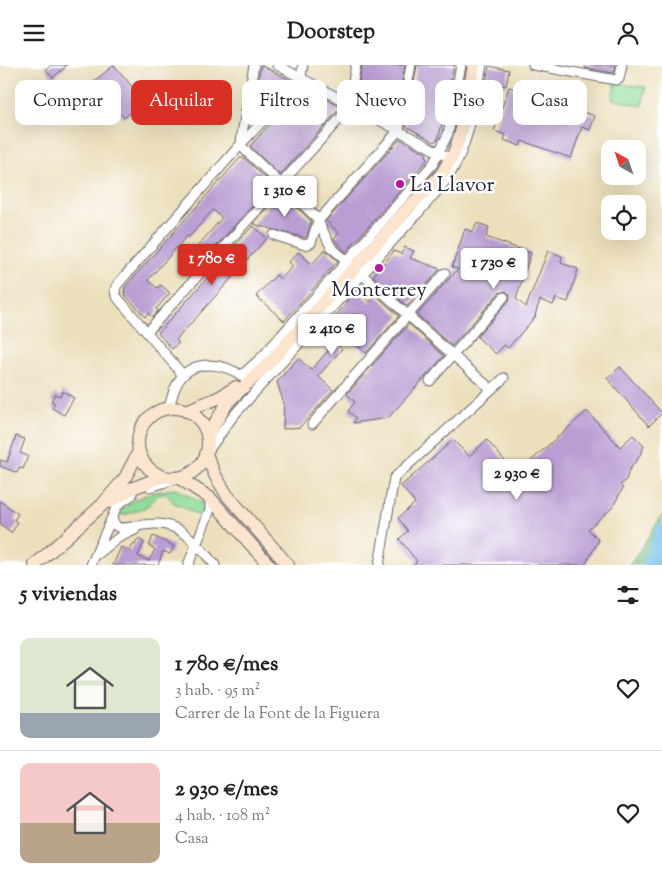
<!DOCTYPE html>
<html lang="es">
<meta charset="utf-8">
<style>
:root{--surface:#fff;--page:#f6f6f6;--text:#222;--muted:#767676;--line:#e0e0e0;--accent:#d93025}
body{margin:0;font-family:"Sorts Mill Goudy",serif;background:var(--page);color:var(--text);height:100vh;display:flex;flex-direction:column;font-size:19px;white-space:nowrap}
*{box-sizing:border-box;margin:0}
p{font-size:16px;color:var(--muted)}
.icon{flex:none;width:28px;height:28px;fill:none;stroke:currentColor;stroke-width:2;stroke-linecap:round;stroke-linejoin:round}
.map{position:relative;height:500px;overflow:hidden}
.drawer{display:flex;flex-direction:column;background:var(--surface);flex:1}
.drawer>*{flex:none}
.hud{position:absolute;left:15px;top:15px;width:632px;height:45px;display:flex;gap:10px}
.needle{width:32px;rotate:320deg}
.buttons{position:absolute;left:601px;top:75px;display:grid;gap:10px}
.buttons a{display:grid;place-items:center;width:45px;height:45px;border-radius:10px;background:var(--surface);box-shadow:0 5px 20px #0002;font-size:25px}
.price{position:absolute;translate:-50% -42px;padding:0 11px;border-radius:5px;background:#fff;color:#222;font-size:16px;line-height:32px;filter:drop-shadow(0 1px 2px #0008)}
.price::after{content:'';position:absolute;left:50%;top:30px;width:15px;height:11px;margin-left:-8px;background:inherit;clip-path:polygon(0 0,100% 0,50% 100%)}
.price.active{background:var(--accent);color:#fff}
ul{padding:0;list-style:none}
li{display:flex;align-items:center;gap:15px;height:125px;padding:0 20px}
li+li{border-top:1px solid var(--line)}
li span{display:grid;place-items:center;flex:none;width:140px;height:100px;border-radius:10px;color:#555}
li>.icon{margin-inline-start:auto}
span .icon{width:60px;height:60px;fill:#fffc;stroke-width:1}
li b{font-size:21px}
h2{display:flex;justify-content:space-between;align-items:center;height:60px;padding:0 20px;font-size:21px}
.tag{padding:0 18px;border-radius:10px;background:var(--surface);box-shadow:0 5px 20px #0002;font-size:18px;line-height:45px}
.tag.active{background:var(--accent);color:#fff}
header{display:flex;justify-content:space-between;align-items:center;height:65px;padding:0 20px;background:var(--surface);font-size:22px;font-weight:800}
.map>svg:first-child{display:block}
</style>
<header><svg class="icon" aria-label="menu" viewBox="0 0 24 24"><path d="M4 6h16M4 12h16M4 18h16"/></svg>Doorstep<svg class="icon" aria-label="person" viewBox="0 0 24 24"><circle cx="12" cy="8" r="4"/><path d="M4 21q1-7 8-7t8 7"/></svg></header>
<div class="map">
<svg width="662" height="500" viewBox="0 0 662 500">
<rect width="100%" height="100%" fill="#fff"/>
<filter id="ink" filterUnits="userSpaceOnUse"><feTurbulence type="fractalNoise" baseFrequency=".02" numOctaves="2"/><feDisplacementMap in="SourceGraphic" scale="10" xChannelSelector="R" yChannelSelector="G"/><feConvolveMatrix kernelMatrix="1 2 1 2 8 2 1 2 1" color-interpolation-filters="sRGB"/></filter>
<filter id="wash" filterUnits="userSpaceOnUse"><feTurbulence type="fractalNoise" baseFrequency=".0096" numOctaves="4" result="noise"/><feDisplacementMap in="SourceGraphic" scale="20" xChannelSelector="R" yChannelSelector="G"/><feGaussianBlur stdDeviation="1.12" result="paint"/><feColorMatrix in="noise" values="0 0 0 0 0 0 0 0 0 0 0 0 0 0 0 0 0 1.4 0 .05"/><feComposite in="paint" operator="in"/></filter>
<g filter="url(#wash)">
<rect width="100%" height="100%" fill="#ecdfbc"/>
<path fill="#8fdb99" stroke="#587e6a" d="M615 18 646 22 642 41 612 34Z
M176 424 202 438 203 448 201 452C193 447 184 444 176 439 171 437 170 430 164 429 157 429 155 434 151 438 145 444 130 449 121 450L120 447C134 431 155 426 176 424Z"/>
<path fill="#73bb81" stroke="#4a6e5e" d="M662 450V500H630Z"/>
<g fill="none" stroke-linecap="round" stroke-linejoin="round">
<path stroke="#6dbce8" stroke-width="14" d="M649 500 662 466"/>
</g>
<g id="blocks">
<path fill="#b99ed3" d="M51 0H67L53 13 46 5Z
M114 0 144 36 124 53 93 17Z
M261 0 292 16 258 52 252 48Z
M362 0H405L395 55 356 34Z
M417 0H454L442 59 438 74 434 77 406 61Z
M585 0H616L614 8 585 3Z
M489 1 509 5 506 21 486 17Z
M304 22 341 42 280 110 250 81Z
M509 22 595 51 590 65 582 62 571 93 522 76 520 81 504 75 506 70 494 66Z
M400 74 426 88 427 95 346 187 334 174 339 168 326 156Z
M240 93H244L272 119 192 208 182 199 222 153 213 145 189 172 187 171 148 215 157 223 161 220 170 228 156 244 158 246 152 252 148 248 145 252 124 229 125 222Z
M280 129H283L311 156 306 173 253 159Z
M477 158 489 162 486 172 531 188 516 234 526 242 548 186 562 191 561 198 578 204 568 237 556 233 553 240 540 235 535 250 536 251 508 283 504 280 496 289 477 272 509 236 510 230 506 226 499 228 452 281 417 250 458 204 452 202 465 164 473 167Z
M253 161 267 173 247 195 245 193 235 204 238 206 176 275 179 278 172 284 158 268 224 194 223 192Z
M405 182 414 186 410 193 440 204 407 241 373 211 394 186 401 189Z
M325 185 338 196 284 256 256 231 276 210 281 214 293 201 289 197 298 187 312 199Z
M356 225 370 237 376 230 399 251 366 288 351 275V262L336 278 342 284 318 311 333 325 300 362 283 364 284 339 277 317 298 293 311 305 335 278 322 266 347 238 346 237Z
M409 259 444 291 388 353 353 358 356 353 348 346 355 337 347 329Z
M620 302 662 348 649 361 607 313Z
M63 326 74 333 64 350 52 343 55 338 51 336 55 329 60 331Z
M587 346 620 382 633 370 644 381 639 392 629 405 626 415 620 420 623 423 612 443 588 464 599 475 585 500H413L417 496 399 474 408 466 398 453 415 438 401 421 453 375 469 391 487 375 516 409Z
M16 371 25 374 20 388 28 391 23 404 19 403 17 408 0 401V395L7 397Z
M0 436 18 449 14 455 18 458 11 468 0 460Z
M153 471 174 481 170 489 163 486 158 500H113L121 482 130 486 133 479 135 480 138 474 144 477 138 491 149 496 155 484 149 481Z"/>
</g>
</g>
<g filter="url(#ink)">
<use href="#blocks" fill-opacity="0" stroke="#696468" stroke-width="1"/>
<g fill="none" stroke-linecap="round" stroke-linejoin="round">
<g stroke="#696468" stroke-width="11">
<path id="street" d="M254 0 242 69 241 79 244 84 316 152 331 182 491 324
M277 0 444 90
M533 0 616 15 619 14 622 0
M349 38 356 0
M274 170 305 180 311 178 318 156 399 65 411 0
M147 267 352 40
M183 310 116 231 115 225 117 220 241 79 298 19 301 12 303 0
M242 310 263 291 433 99 448 69 461 0
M430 316 504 232
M169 344C171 335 173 325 178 317 193 292 225 298 245 313
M312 359 445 208
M206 389 234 350 419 147C429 135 440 124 449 111 470 77 474 39 482 0
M150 422 179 413
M112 454 116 461 120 463C132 463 144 459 155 459 183 458 198 481 215 500
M98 489 118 473 135 465
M91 500 116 443 120 438 132 430
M188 500 208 450 210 444V433
M379 500 394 413 504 313"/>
</g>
<g stroke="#696468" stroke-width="14">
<path id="secondary" d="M138 378a35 35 0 1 1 70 0a35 35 0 1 1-70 0Z
M186 346 218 333 236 322
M207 371 228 337 273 294 411 140 441 110 454 88 462 64 474 0
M206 389 215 410 227 430 288 500
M179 413 210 433 269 500
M109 437 133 423 162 412
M35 500 102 440 125 413 139 386"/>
</g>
<use href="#street" stroke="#fff" stroke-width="9"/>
<use href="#secondary" stroke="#fbe5cf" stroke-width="12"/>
</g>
</g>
<g fill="#b5179e" stroke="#fff" stroke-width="2">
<circle cx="400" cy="119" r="5"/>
<circle cx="379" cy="203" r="5"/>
</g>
<g text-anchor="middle" stroke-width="5" stroke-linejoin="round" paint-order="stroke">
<g font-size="21" fill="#22223b" stroke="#fff" text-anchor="start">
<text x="410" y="126">La Llavor</text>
<text x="379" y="231" text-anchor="middle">Monterrey</text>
</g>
</g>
</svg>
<div class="buttons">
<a><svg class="needle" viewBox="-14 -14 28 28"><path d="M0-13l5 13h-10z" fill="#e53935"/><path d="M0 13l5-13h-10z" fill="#767676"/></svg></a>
<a><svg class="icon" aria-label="locate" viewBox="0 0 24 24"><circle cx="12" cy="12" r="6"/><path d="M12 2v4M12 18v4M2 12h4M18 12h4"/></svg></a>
</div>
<b class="price" style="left:285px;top:153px">1 310 €</b>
<b class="price active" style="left:212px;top:221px">1 780 €</b>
<b class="price" style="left:494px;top:225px">1 730 €</b>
<b class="price" style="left:332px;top:291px">2 410 €</b>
<b class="price" style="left:517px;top:436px">2 930 €</b>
<div class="hud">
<a class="tag">Comprar</a>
<a class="tag active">Alquilar</a>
<a class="tag">Filtros</a>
<a class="tag">Nuevo</a>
<a class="tag">Piso</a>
<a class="tag">Casa</a>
</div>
</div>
<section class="drawer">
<h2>5 viviendas<svg class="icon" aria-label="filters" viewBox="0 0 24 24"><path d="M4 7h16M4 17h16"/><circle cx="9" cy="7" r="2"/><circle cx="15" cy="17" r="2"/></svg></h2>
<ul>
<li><span style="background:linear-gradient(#dfe7d0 75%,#9aa5b1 0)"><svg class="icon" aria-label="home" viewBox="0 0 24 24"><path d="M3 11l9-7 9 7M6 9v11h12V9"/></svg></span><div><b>1 780 €/mes</b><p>3 hab. · 95 m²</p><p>Carrer de la Font de la Figuera</p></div><svg class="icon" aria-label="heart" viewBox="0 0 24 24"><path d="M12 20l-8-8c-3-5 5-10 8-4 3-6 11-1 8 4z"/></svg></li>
<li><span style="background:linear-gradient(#f6c9c9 60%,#b9a48a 0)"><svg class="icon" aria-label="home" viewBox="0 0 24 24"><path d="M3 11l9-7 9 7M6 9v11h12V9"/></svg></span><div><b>2 930 €/mes</b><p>4 hab. · 108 m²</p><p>Casa</p></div><svg class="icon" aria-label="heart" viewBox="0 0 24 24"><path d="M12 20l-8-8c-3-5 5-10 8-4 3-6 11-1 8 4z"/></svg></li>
</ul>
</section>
